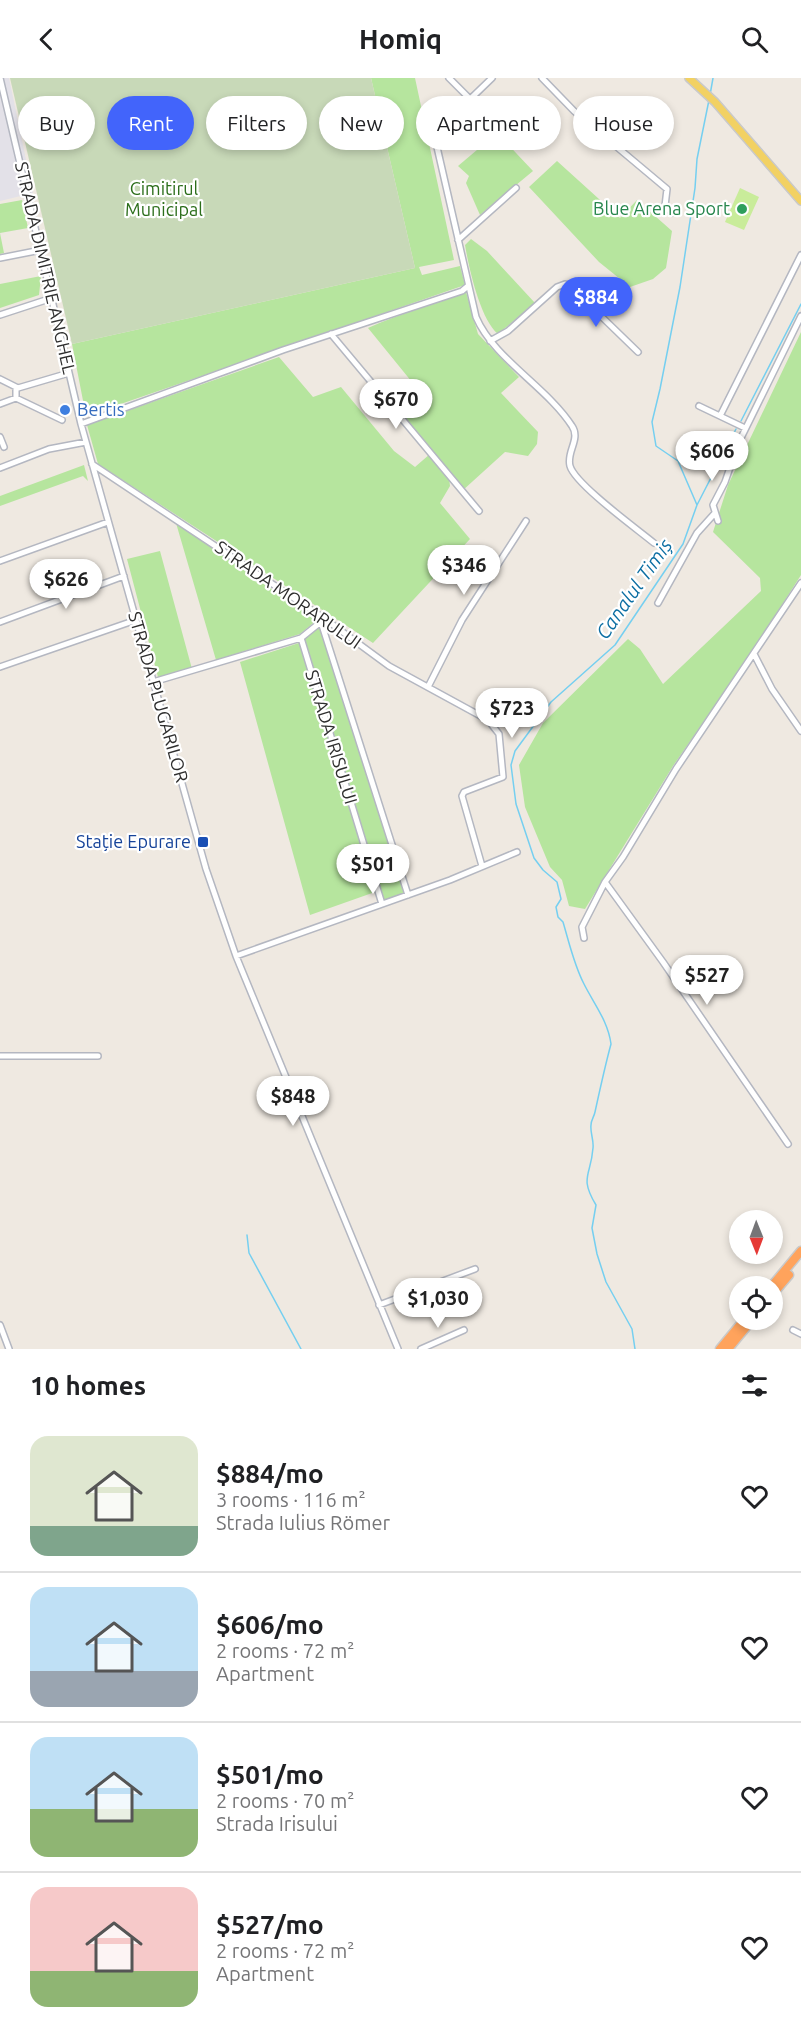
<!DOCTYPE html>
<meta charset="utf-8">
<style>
:root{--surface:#fff;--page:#f6f6f6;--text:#202124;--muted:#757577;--line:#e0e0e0;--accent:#4264fb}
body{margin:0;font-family:Ubuntu,sans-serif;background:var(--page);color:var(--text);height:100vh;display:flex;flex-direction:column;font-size:22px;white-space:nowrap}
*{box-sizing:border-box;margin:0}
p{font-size:20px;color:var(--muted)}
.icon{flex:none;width:33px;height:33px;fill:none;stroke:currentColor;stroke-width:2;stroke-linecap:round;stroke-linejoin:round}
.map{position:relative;height:1271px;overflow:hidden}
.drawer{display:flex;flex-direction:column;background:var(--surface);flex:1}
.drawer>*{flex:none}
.hud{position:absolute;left:18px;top:18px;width:765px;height:54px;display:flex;gap:12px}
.needle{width:39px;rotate:179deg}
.fabs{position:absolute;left:729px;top:1132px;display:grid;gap:12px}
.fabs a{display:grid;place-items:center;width:54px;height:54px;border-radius:50%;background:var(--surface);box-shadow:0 3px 9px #0003;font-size:30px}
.price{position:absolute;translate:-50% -51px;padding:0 14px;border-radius:21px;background:#fff;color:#222;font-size:20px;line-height:39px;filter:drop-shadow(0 2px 3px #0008)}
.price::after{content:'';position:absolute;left:50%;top:36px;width:18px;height:14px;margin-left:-9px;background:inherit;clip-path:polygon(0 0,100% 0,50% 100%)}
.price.on{background:var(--accent);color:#fff}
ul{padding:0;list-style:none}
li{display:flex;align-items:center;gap:18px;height:150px;padding:0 30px}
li+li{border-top:2px solid var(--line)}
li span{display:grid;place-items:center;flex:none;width:168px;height:120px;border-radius:18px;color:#555}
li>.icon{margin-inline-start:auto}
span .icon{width:72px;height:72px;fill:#fffc;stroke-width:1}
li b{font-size:26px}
h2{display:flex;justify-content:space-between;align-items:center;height:72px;padding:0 30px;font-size:26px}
.pill{padding:0 21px;border-radius:27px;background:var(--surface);box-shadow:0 3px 9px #0003;font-size:21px;line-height:54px}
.pill.on{background:var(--accent);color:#fff}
header{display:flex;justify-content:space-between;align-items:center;height:78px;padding:0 30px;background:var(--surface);font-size:27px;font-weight:700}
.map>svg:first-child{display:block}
</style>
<header><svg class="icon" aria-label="back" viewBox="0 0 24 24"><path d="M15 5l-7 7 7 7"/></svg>Homiq<svg class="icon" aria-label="search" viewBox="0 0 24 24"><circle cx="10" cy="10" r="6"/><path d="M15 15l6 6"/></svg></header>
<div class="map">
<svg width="801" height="1271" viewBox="0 0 801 1271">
<rect width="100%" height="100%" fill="#efe9e1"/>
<path fill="#e3e1e8" d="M0 0H9L33 115 0 123Z"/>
<path fill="#b6e59e" d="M371 0H415L454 182 419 189 422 197 460 188 465 207 86 338 72 266 415 190Z
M497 55 533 93 480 137 466 105 469 98 458 88Z
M557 83 620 140 637 122 672 153 666 190 653 201 630 209 599 184 529 109Z
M22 122 28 150 0 155 4 175 0 176V126Z
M471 161 487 173 535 225 498 256C480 241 469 190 465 167Z
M41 198 39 217 0 230V206Z
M466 214 478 256 519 299 501 315 538 354 537 366 528 378 505 374 462 413 449 400 450 408 440 425 470 461 373 565 98 386 87 347 279 279 313 319 341 309 394 373 415 389 430 376 384 316 393 311 406 316 416 309 368 250C400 235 434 227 466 214Z
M801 254V497L752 574 673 688 585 831 569 828 562 802 550 789 525 729 519 687 543 645 628 561 640 571 663 606 761 513 760 500 713 454 728 407Z
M84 387 88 403 83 398 0 428V418Z
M176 445 317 542 300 556 216 582Z
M160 473 192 591 158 599 127 481Z
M320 547 404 815 383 823 375 814 310 837 240 584 299 565Z"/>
<path fill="#c8d9b8" d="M10 0H371L415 190 72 266Z"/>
<path fill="#c9ec9a" d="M740 110 759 119 744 152 725 144Z"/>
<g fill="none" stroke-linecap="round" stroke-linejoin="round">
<path stroke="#75cff0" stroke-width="1.5" d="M710 17 713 0
M741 343 801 226
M697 427 736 351
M247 1157 249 1175 301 1271
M635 1271 632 1251 606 1204 597 1176 592 1150 596 1127C579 1099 591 1098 593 1070 594 1062 590 1055 591 1047 591 1042 594 1039 595 1034 600 1011 605 988 611 966 608 943 594 926 584 906 574 887 569 864 563 844L558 839 556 829 561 821 557 804 543 792 534 780 516 726 511 687 515 673 551 624 615 567 683 466 697 427 678 383 656 368 652 344 660 311 680 209 695 110 697 81 709 22"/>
<g stroke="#b4b7c1" stroke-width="8">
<path id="minor" d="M0 0 81 346 206 791 236 878 398 1271
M449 0 470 21
M492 0 434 56 476 239C494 281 547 309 572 348 581 361 566 374 570 388 575 406 637 451 654 465
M542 0 574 33 667 111 665 128 672 135
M458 162 516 110
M0 180 41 172
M0 237 52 220
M331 256 479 433
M490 263 508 253 557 209 565 206 572 210 638 274
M0 301 18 310 69 295
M16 310V320L62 342
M0 326 16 320
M699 328 745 350
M720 338 801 177
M81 346 283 272 462 213 468 208
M0 359 4 369
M92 386 325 541 389 588 488 642 499 656 503 699 464 714 462 718 482 788
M0 390 49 371 86 364
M718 443 713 427 725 404 738 366 801 238
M0 483 108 444
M658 525 697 455 715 435
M0 544 124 498
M321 544 408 817
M301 560 382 826
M754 576 772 611 801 653
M0 589 136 542
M153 604 301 560 322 543
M428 609 462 542 526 443
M605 804 663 884 788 1066
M584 860 582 849 605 804 623 779 676 691 801 505
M236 878 450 802 517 774
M0 978H98
M379 1227 475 1191
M0 1247 9 1271
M793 1252 801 1256
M421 1271 464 1252"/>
</g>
<g stroke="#c9c9c9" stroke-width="10">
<path id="major" d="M689 0 715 24 801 123"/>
</g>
<g stroke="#c9c9c9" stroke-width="11">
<path id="highway" d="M771 1209 801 1173
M772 1217 789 1197
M720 1271 744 1242
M728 1271 752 1242"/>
</g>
<use href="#minor" stroke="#fff" stroke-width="5"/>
<use href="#major" stroke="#f2d163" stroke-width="7"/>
<use href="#highway" stroke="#ffa35c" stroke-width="8"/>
</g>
<circle fill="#2e9e5b" stroke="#fff" stroke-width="2" cx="742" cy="131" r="6"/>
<circle fill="#3f7fe0" stroke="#fff" stroke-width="2" cx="65" cy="332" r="6"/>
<rect fill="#1a4fb4" stroke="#fff" stroke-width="2" x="197" y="758" width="12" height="12" rx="3"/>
<g text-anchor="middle" stroke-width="4.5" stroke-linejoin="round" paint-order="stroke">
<g font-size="18" fill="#2c6e1b" stroke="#fff">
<text x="164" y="117">Cimitirul<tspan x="164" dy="21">Municipal</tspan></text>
</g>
<g font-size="18" fill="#27864d" stroke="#fff" text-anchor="end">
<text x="730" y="137">Blue Arena Sport</text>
</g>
<g font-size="18" fill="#2e2e2e" stroke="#fff">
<text transform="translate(45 190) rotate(77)" y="6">STRADA DIMITRIE ANGHEL</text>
<text transform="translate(288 517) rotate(35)" y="6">STRADA MORARULUI</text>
<text transform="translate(158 619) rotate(74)" y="6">STRADA PLUGARILOR</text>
<text transform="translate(331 659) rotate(73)" y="6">STRADA IRISULUI</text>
</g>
<g font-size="18" fill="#366cbe" stroke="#fff" text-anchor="start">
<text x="77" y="338">Bertis</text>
</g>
<g font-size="18" fill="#164399" stroke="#fff" text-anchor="end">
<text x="191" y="770">Stație Epurare</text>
</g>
<g font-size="20" font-style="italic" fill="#0d6fa3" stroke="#fff">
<text transform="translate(634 511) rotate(-55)" y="7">Canalul Timiș</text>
</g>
</g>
</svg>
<div class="fabs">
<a><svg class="needle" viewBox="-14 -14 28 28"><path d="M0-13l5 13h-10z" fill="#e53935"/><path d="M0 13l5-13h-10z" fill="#757577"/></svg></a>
<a><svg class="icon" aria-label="locate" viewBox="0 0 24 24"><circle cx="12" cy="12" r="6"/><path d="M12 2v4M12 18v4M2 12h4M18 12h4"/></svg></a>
</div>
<b class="price on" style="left:596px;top:250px">$884</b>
<b class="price" style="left:396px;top:352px">$670</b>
<b class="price" style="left:712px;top:404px">$606</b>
<b class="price" style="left:464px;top:518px">$346</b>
<b class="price" style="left:66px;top:532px">$626</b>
<b class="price" style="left:512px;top:661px">$723</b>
<b class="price" style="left:373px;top:817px">$501</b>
<b class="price" style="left:707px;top:928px">$527</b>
<b class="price" style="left:293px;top:1049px">$848</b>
<b class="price" style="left:438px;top:1251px">$1,030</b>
<div class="hud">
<a class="pill">Buy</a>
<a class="pill on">Rent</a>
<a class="pill">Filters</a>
<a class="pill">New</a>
<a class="pill">Apartment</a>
<a class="pill">House</a>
</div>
</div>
<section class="drawer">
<h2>10 homes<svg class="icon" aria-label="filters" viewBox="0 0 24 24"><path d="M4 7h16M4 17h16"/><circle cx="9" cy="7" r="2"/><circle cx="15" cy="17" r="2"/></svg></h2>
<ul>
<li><span style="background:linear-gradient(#dfe7d0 75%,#7fa58c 0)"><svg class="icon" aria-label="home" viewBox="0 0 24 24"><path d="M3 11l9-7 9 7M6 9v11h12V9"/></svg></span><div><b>$884/mo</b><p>3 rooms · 116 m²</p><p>Strada Iulius Römer</p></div><svg class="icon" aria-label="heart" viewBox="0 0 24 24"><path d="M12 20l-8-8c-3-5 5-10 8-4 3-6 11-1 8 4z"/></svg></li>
<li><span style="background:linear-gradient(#bfe0f5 70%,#9aa5b1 0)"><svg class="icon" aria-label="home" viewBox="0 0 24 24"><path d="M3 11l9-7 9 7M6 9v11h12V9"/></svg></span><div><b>$606/mo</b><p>2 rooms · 72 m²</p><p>Apartment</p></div><svg class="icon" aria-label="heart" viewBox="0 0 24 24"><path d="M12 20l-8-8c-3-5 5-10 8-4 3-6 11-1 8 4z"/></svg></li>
<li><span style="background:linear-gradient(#bfe0f5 60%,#8fb573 0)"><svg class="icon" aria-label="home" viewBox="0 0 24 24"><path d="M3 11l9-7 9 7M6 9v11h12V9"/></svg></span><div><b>$501/mo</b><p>2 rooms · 70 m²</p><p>Strada Irisului</p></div><svg class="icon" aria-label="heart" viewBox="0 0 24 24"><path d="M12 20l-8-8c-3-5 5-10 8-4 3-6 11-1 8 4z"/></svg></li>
<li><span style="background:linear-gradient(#f6c9c9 70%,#8fb573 0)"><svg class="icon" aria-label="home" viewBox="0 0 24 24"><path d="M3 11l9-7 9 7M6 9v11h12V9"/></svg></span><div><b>$527/mo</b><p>2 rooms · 72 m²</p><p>Apartment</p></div><svg class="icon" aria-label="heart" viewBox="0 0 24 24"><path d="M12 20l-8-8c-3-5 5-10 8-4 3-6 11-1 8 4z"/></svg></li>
</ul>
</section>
